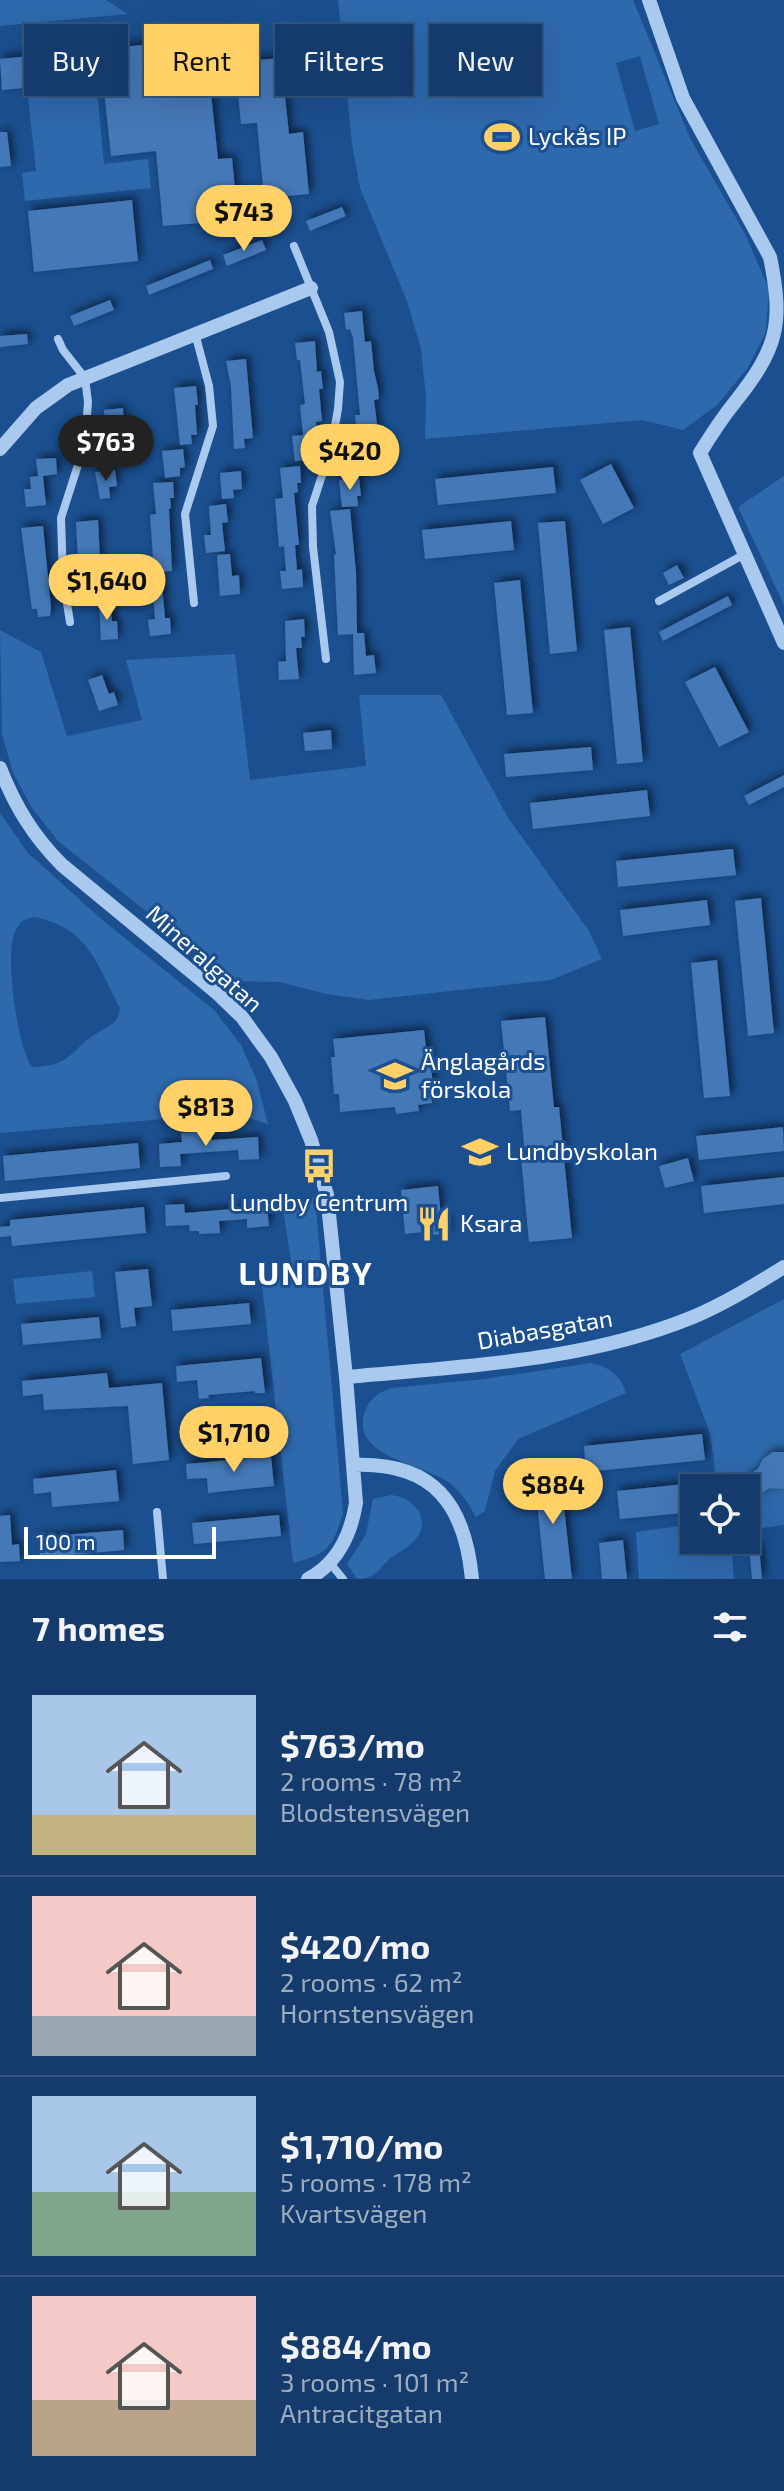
<!DOCTYPE html>
<meta charset="utf-8">
<style>
:root{--surface:#143b6b;--page:#1d4271;--text:#f1f3f6;--muted:#9dadc1;--line:#33557e;--accent:#ffd166}
body{margin:0;font-family:"Exo 2",sans-serif;background:var(--page);color:var(--text);height:100vh;display:flex;flex-direction:column;font-size:30px;white-space:nowrap}
*{box-sizing:border-box;margin:0}
p{font-size:26px;color:var(--muted)}
.icon{flex:none;width:44px;height:44px;fill:none;stroke:currentColor;stroke-width:2;stroke-linecap:round;stroke-linejoin:round}
.map{position:relative;height:1579px;overflow:hidden}
.details{display:flex;flex-direction:column;background:var(--surface);flex:1}
.details>*{flex:none}
.guide{position:absolute;left:24px;top:24px;width:736px;height:72px;display:flex;gap:16px}
.buttons{position:absolute;left:680px;top:1474px;display:grid;gap:16px}
.buttons a{display:grid;place-items:center;width:80px;height:80px;border-radius:0px;background:var(--surface);box-shadow:0 8px 32px #0002,0 0 0 2px var(--line);font-size:40px}
.scale{position:absolute;left:24px;bottom:20px;width:192px;box-sizing:border-box;padding-left:8px;border:4px solid #fff;border-top:0;font-size:22px;line-height:28px;white-space:nowrap;color:#fff;-webkit-text-stroke:6px #1b4f8f;paint-order:stroke}
.price{position:absolute;translate:-50% -68px;padding:0 18px;border-radius:28px;background:var(--accent);color:#111;font-size:26px;line-height:52px;filter:drop-shadow(0 2px 4px #0008)}
.price::after{content:'';position:absolute;left:50%;top:48px;width:24px;height:18px;margin-left:-12px;background:inherit;clip-path:polygon(0 0,100% 0,50% 100%)}
.price.selected{background:#222;color:#fff}
ul{padding:0;list-style:none}
li{display:flex;align-items:center;gap:24px;height:200px;padding:0 32px}
li+li{border-top:2px solid var(--line)}
li span{display:grid;place-items:center;flex:none;width:224px;height:160px;border-radius:0px;color:#555}
li>.icon{margin-inline-start:auto}
span .icon{width:96px;height:96px;fill:#fffc;stroke-width:1}
li b{font-size:34px}
h2{display:flex;justify-content:space-between;align-items:center;height:96px;padding:0 32px;font-size:34px}
.tag{padding:0 28px;border-radius:0px;background:var(--surface);box-shadow:0 8px 32px #0002,0 0 0 2px var(--line);font-size:28px;line-height:72px}
.tag.selected{background:var(--accent);color:#111}
.map>svg:first-child{display:block}
</style>
<div class="map">
<svg width="784" height="1579" viewBox="0 0 784 1579">
<defs>
<filter id="shadow"><feDropShadow dx="3.5" dy="-3.5" stdDeviation="4" flood-color="#0009"/></filter>
</defs>
<rect width="100%" height="100%" fill="#1b4f8f"/>
<path fill="#2e69ad" fill-rule="evenodd" d="M0 0H106L128 14 0 26Z
M338 0H633L690 138 744 232 769 289 766 332 747 369 717 405 683 430 642 420 425 439 426 397 421 349 407 301 360 188 352 144ZM640 56 659 124 635 131 616 63Z
M97 91 104 164 148 159 151 188 25 201 22 173 36 171 28 98Z
M784 476V605L738 507Z
M0 630 41 652 67 736 142 720 126 660 235 654 250 780 366 766 359 695H441L507 816 589 931 602 959 551 980 369 1000 326 994 280 982 234 981 58 841 32 808 13 773 2 734Z
M0 813 28 853 100 918 214 1010 241 1045 256 1078 268 1124 234 1113 0 1133ZM34 917C89 928 96 963 120 1008 118 1026 107 1026 94 1035 68 1053 70 1066 32 1067 17 1045 8 970 12 944 13 934 16 928 22 921Z
M315 1197 343 1513C333 1547 328 1554 293 1563L262 1285 288 1277 292 1267 282 1204Z
M92 1271 95 1297 16 1304 13 1279Z
M784 1299V1525L746 1530V1488H717L710 1433 680 1354Z
M591 1363C609 1367 620 1374 626 1393L518 1439 495 1471 485 1511 476 1517C468 1503 460 1489 445 1480 419 1464 349 1455 365 1411 370 1398 379 1392 392 1388L484 1379Z
M391 1495C415 1497 434 1522 413 1542 407 1548 399 1552 392 1557 379 1568 376 1579 357 1579L347 1564 366 1534 373 1499Z
M694 1524V1540H731L734 1579H639L636 1532Z"/>
<path fill="#4478b7" filter="url(#shadow)" d="M193 40 198 85 210 84 218 159 232 158 238 220 163 226 156 151 111 156 103 81 2 90 0 59Z
M281 58 289 134 303 132 309 194 264 198 257 123 241 124 235 62Z
M0 132H7L11 166 0 167Z
M132 200 138 261 34 272 28 211Z
M342 207 346 216 310 231 306 221Z
M262 240 266 250 227 266 223 255Z
M210 260 213 269 149 295 146 286Z
M110 300 114 310 74 326 70 316Z
M362 311 365 342 371 341 374 371 378 388 379 399 374 400 378 432 369 433 372 463 369 464 370 473 352 475 350 447 358 446 355 415H360L353 338 350 329 346 330 344 313Z
M27 334 28 344 0 347V336Z
M315 341 317 372 321 371 323 389H319L322 421 316 422 317 429 313 430 314 451 307 452 308 460 295 461 292 436 303 435 300 405 305 404 300 360H297L295 343Z
M246 359 253 438 244 439 245 448 234 449 231 386 226 361Z
M196 386 198 405H195L197 435H191L192 444 180 445 174 388Z
M123 408 125 456 116 457 117 465 105 466 104 410Z
M183 449 185 467 180 468V476L165 478 162 451Z
M56 458 57 474 43 476 46 505 26 507 24 489H31L30 477 38 476 36 459Z
M611 464 634 508 603 524 580 480Z
M300 466 301 483H297L298 492 294 493 299 545H295L297 570 302 569 303 587 282 589 280 571H286L284 546 279 547 275 499 283 498 280 468Z
M553 467 556 493 438 505 435 479Z
M115 470 117 486 109 487 110 498 100 499 95 472Z
M241 471 242 489 233 490 234 498 222 499 220 473Z
M359 478 361 496H357L358 506 342 507 339 480Z
M173 482 174 498H170L171 508 169 509 172 571 154 572 150 515 156 514 153 483Z
M226 504 228 522 222 523 225 551 206 553 204 535H211L209 506Z
M350 509 356 572 357 633H364L366 656 374 655 376 673 354 675 353 634 338 635 334 555 336 554 330 511Z
M98 520 102 598 80 601 76 522Z
M511 521 514 550 425 559 422 530Z
M565 521 577 651 550 654 538 523Z
M43 526 51 607 50 616 38 617 37 609H32L21 528Z
M230 554 232 576 239 575 240 594 220 596 217 555Z
M677 565 684 578 669 585 663 573Z
M161 575 165 618H170L171 634 150 636 148 620 155 619 153 595H143L141 577Z
M520 580 533 713 507 715 494 583Z
M728 596 732 605 663 641 659 632Z
M110 601 112 621H117L118 639 101 640 99 602Z
M304 619 305 637H301L302 648H296L299 679 279 680 278 662 286 661 285 621Z
M630 627 643 762 617 764 604 630Z
M715 667 749 732 719 747 685 682Z
M102 675 109 694 114 692 118 705 99 711 88 680Z
M331 730 332 749 305 751 303 733Z
M591 747 593 770 506 777 504 754Z
M784 775V787L749 805 744 796Z
M647 790 650 816 533 829 530 803Z
M733 849 736 875 618 887 616 861Z
M761 898 774 1033 748 1036 735 901Z
M707 900 710 925 623 936 620 910Z
M717 960 730 1096 704 1098 691 963Z
M545 1017 554 1107H559L572 1238 529 1242 521 1157H525L521 1110 510 1111 501 1021Z
M424 1030 426 1048H429L433 1085H430L432 1103 418 1105 419 1111 396 1114 395 1107 340 1112 339 1094H334L331 1057H335L333 1039Z
M783 1127 784 1151 699 1160 696 1136Z
M211 1131 212 1140 258 1137 259 1159 239 1160 238 1150 180 1154 181 1166 160 1167 159 1144 182 1142 181 1133Z
M138 1143 140 1168 5 1181 3 1156Z
M688 1158 694 1181 665 1188 659 1166Z
M784 1177V1204L704 1213 701 1186Z
M438 1186 441 1217H446L448 1233 432 1235V1231L405 1234 401 1190Z
M184 1204 185 1213 267 1206 269 1226 247 1228V1219L219 1221 220 1233 199 1234V1231H190L189 1225 166 1226 165 1205Z
M144 1207 146 1233 12 1246 11 1236 0 1237V1227L10 1226V1220Z
M148 1269 152 1306 134 1308 136 1326 121 1328 115 1272Z
M249 1303 251 1324 173 1331 171 1310Z
M99 1317 101 1338 23 1345 21 1324Z
M261 1358 265 1393H255V1391L208 1395 209 1398 199 1399 197 1380 177 1382 176 1366Z
M107 1373 109 1388 162 1383 169 1460 133 1464 128 1406 44 1410 43 1394 23 1396 22 1381Z
M702 1434 705 1460 586 1472 584 1446Z
M773 1452H784V1489L770 1488 757 1496 745 1477 758 1469 763 1459Z
M271 1456 274 1486 208 1493 207 1478 187 1479 186 1464Z
M116 1470 119 1501 52 1507 51 1492 34 1494 33 1479Z
M560 1471 572 1579H545L534 1474Z
M694 1483V1512L620 1519 617 1491Z
M10 1515 12 1545 19 1544 20 1561 0 1562V1516Z
M279 1515 281 1536 194 1544 192 1523Z
M123 1530 124 1550 40 1558 38 1537Z
M623 1540 627 1579H602L599 1543Z
M759 1545 762 1579H752L749 1547Z"/>
<g fill="none" stroke-linecap="round" stroke-linejoin="round">
<path stroke="#a9c9ee" stroke-width="8" d="M294 246 329 332 340 382 338 409 331 448 312 506 313 547 326 659
M58 339 63 350 85 378 88 402 85 443 61 518 63 579 70 622
M659 601 745 554
M194 603 185 514 213 426 209 386 195 333
M0 1198 226 1176
M157 1512 163 1579
M330 1563 343 1579"/>
<path stroke="#a9c9ee" stroke-width="14" d="M649 0 683 98 770 257C784 325 777 349 735 402 722 418 711 435 700 453L784 643
M0 449 36 408 68 385 311 288
M0 768C15 806 33 836 62 865L216 992 242 1017 271 1057 295 1101 311 1140 327 1195 346 1377 356 1503C351 1534 337 1564 308 1579
M346 1377C463 1366 583 1362 693 1317 724 1304 755 1285 784 1267
M354 1465C434 1462 465 1505 472 1579"/>
</g>
<defs>
<g id="stadium-bare" transform="scale(2.76)"><path d="M0-5a6.5 5 0 1 0 0 10a6.5 5 0 1 0 0-10ZM-3.5-1.8h7v3.6h-7Z" fill="#ffd166" stroke="#1b4f8f" stroke-width="2.5" paint-order="stroke"/></g>
<g id="school-bare" transform="scale(2.76)"><path d="M0-5L7-2L0 1L-7-2ZM-4 1L0 2.5L4 1V4Q0 6-4 4Z" fill="#ffd166" stroke="#1b4f8f" stroke-width="2.5" paint-order="stroke"/></g>
<g id="bus-bare" transform="scale(2.76)"><path d="M-5-6H5V4H4V6H2V4H-2V6H-4V4H-5ZM-3.5-4V0h7V-4ZM-3.5 1.2v1.5H-2V1.2ZM2 1.2v1.5H3.5V1.2Z" fill="#ffd166" stroke="#1b4f8f" stroke-width="2.5" paint-order="stroke"/></g>
<g id="restaurant-bare" transform="scale(2.76)"><path d="M-5-6h1v4h1v-4h1v4h1v-4h1v5L-1.5 .5V6h-2V.5L-5-1ZM5-6V6H3V1.5H1.5Q1.5-4 5-6Z" fill="#ffd166" stroke="#1b4f8f" stroke-width="2.5" paint-order="stroke"/></g>
</defs>
<g fill-rule="evenodd">
<use href="#stadium-bare" x="502" y="137"/>
<use href="#school-bare" x="395" y="1076"/>
<use href="#school-bare" x="480" y="1152"/>
<use href="#bus-bare" x="319" y="1166"/>
<use href="#restaurant-bare" x="434" y="1224"/>
</g>
<g text-anchor="middle" stroke-width="6" stroke-linejoin="round" paint-order="stroke">
<g font-size="24" fill="#fff" stroke="#1b4f8f" text-anchor="start">
<text x="528" y="145">Lyckås IP</text>
<text x="421" y="1070">Änglagårds<tspan x="421" dy="28">förskola</tspan></text>
<text x="506" y="1160">Lundbyskolan</text>
<text x="319" y="1211" text-anchor="middle">Lundby Centrum</text>
<text x="460" y="1232">Ksara</text>
</g>
<g font-size="24" fill="#fff" stroke="#1b4f8f">
<text transform="translate(204 959) rotate(42)" y="8">Mineralgatan</text>
<text transform="translate(545 1330) rotate(-10)" y="8">Diabasgatan</text>
</g>
<g font-size="32" font-weight="bold" letter-spacing="2" fill="#fff" stroke="#1b4f8f">
<text x="306" y="1285">LUNDBY</text>
</g>
</g>
</svg>
<div class="buttons">
<a><svg class="icon" aria-label="locate" viewBox="0 0 24 24"><circle cx="12" cy="12" r="6"/><path d="M12 2v4M12 18v4M2 12h4M18 12h4"/></svg></a>
</div>
<div class="scale">100 m</div>
<b class="price" style="left:244px;top:253px">$743</b>
<b class="price selected" style="left:106px;top:483px">$763</b>
<b class="price" style="left:350px;top:492px">$420</b>
<b class="price" style="left:107px;top:622px">$1,640</b>
<b class="price" style="left:206px;top:1148px">$813</b>
<b class="price" style="left:234px;top:1474px">$1,710</b>
<b class="price" style="left:553px;top:1526px">$884</b>
<div class="guide">
<a class="tag">Buy</a>
<a class="tag selected">Rent</a>
<a class="tag">Filters</a>
<a class="tag">New</a>
</div>
</div>
<section class="details">
<h2>7 homes<svg class="icon" aria-label="filters" viewBox="0 0 24 24"><path d="M4 7h16M4 17h16"/><circle cx="9" cy="7" r="2"/><circle cx="15" cy="17" r="2"/></svg></h2>
<ul>
<li><span style="background:linear-gradient(#a9c7e8 75%,#c2b280 0)"><svg class="icon" aria-label="home" viewBox="0 0 24 24"><path d="M3 11l9-7 9 7M6 9v11h12V9"/></svg></span><div><b>$763/mo</b><p>2 rooms · 78 m²</p><p>Blodstensvägen</p></div></li>
<li><span style="background:linear-gradient(#f6c9c9 75%,#9aa5b1 0)"><svg class="icon" aria-label="home" viewBox="0 0 24 24"><path d="M3 11l9-7 9 7M6 9v11h12V9"/></svg></span><div><b>$420/mo</b><p>2 rooms · 62 m²</p><p>Hornstensvägen</p></div></li>
<li><span style="background:linear-gradient(#a9c7e8 60%,#7fa58c 0)"><svg class="icon" aria-label="home" viewBox="0 0 24 24"><path d="M3 11l9-7 9 7M6 9v11h12V9"/></svg></span><div><b>$1,710/mo</b><p>5 rooms · 178 m²</p><p>Kvartsvägen</p></div></li>
<li><span style="background:linear-gradient(#f6c9c9 65%,#b9a48a 0)"><svg class="icon" aria-label="home" viewBox="0 0 24 24"><path d="M3 11l9-7 9 7M6 9v11h12V9"/></svg></span><div><b>$884/mo</b><p>3 rooms · 101 m²</p><p>Antracitgatan</p></div></li>
</ul>
</section>
